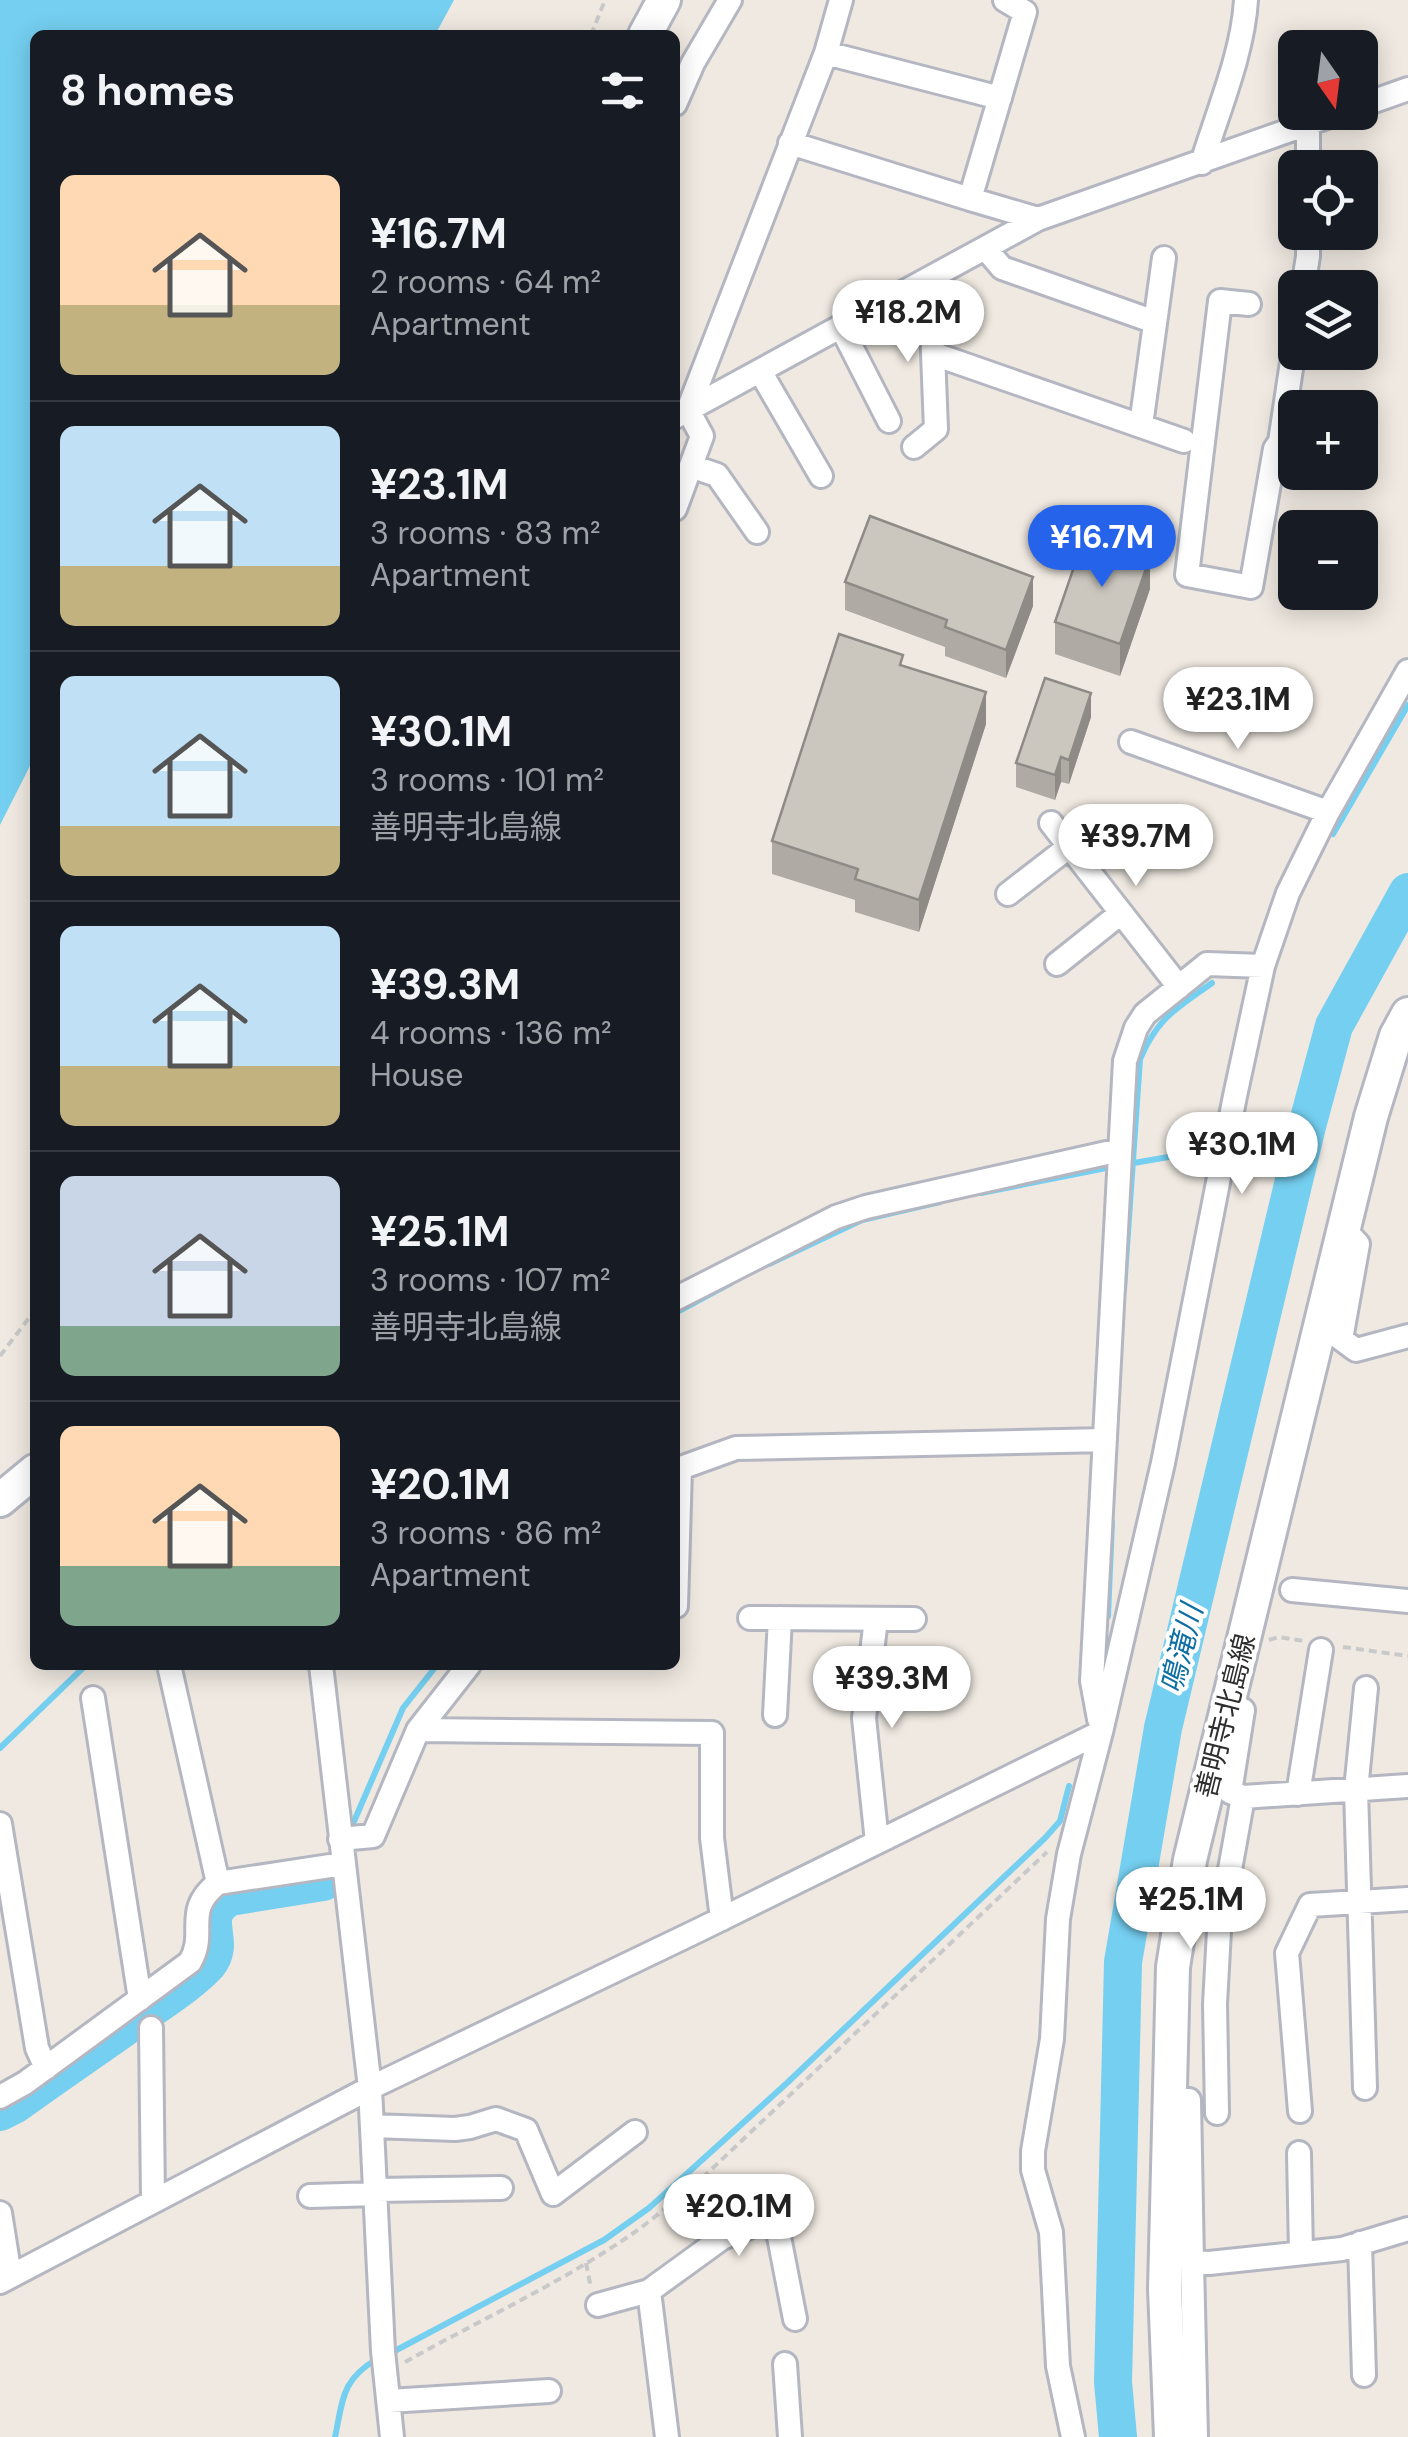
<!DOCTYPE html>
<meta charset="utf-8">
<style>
:root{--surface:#171b24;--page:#20242c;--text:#f1f3f6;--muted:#9ea1a6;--line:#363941;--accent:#2563eb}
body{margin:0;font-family:"DM Sans","Noto Sans JP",sans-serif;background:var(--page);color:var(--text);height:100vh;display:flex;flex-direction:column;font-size:38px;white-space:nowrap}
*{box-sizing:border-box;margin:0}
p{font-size:32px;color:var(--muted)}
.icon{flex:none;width:55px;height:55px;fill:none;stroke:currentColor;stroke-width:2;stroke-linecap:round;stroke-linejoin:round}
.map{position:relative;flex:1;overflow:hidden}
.drawer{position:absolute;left:30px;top:30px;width:650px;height:1640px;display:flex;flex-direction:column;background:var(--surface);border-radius:15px;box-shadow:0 5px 25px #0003}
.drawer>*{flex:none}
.needle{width:65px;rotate:166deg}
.tools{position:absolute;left:1278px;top:30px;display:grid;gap:20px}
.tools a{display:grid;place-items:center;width:100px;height:100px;border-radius:15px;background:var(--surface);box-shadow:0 5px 25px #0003;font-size:50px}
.price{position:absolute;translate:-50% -85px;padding:0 22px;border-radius:35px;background:#fff;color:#222;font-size:32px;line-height:65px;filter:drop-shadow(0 2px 5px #0008)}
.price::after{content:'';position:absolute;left:50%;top:60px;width:30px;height:22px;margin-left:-15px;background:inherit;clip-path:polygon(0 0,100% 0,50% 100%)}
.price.selected{background:var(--accent);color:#fff}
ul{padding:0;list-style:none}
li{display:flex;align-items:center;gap:30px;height:250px;padding:0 30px}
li+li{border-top:2px solid var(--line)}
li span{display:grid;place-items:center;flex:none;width:280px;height:200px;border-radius:15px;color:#555}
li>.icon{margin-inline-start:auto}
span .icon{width:120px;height:120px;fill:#fffc;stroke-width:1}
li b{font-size:42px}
h2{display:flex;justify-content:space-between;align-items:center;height:120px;padding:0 30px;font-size:42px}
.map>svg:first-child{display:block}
</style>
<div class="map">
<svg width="1408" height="2437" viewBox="0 0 1408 2437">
<rect width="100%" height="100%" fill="#efe9e1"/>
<path fill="#75cff0" d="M0 0H454L435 35H35V756L0 825Z"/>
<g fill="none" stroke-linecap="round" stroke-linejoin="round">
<path stroke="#75cff0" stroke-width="6" d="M1333 834 1408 705
M1128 1164 1180 1155 1194 1148
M981 1193 1116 1166
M769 1264 862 1220 940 1202
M1124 1290 1140 1059C1158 1017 1177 1008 1212 983
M675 1313 731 1283
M1108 1616 1112 1522
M0 1748 86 1665
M352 1826 403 1708 437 1665
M389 2354 604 2240 649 2208 787 2083 1045 1838 1060 1821 1069 1786
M335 2437C343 2400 341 2380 377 2359"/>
<path stroke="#75cff0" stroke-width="38" d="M0 2112 14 2105C56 2075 98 2046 141 2016 160 2002 192 1982 208 1964 228 1940 195 1917 230 1897L323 1882 330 1879
M1118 2437 1113 2382 1123 1962 1163 1728 1307 1126 1334 1026 1408 892"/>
<g stroke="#b4b7c1" stroke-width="28">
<path id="street" d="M1005 0 1025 12 970 199 1038 219
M826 53 1000 98
M675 104 693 63 730 0
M1360 106 1408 89
M790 143 970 199
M1202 163C1218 111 1243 53 1246 0
M1308 168V124
M985 248 1002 268 1155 322
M1303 288 1308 256V232
M908 291 932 328 936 429 914 447
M1249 304 1220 301 1187 575 1251 587 1275 449 1280 442 1295 342
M841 327 889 421
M934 354 1184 441
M760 371 821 476
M675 417 1038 219 1341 112
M1141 425 1164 258
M691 466 717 475 757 532
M675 509 702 436 688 410 826 53 841 0
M1131 742 1328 812
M1051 823 1179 987
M1008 894 1070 846
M1057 964 1121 913
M1343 1228 1358 1244 1341 1339 1356 1350 1408 1336
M675 1299 836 1217 866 1207 1120 1150
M675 1470 736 1448 1105 1440
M1292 1590 1408 1601
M676 1606 680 1468
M750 1618 914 1619
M876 1619 864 1718 877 1842
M169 1665 218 1883
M321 1665 370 2088 383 2351 392 2437
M93 1698 140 1999
M1227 1706 1243 1710 1230 1792 1243 1797 1408 1786
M775 1715 780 1618
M1099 1719 1092 1681 1125 1061 1136 1028 1145 1014 1207 964 1263 966
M418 1730 712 1733V1838L722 1919
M1298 1794 1321 1650
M0 1824 37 2048 46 2068
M340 1839 373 1836 418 1730 469 1665
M151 2028 153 2200
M1365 2088 1356 1790 1366 1688
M0 2097 25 2083 190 1962C208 1932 182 1911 218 1883L343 1864
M1170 2100H1189L1192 2262 1209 2263 1342 2249 1408 2229
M1300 2111 1287 1953 1310 1905 1408 1899
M1217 2113 1215 2004 1219 1931 1243 1797
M373 2126 455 2129 470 2127 496 2119 526 2130 553 2194 635 2132
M1299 2153 1301 2253
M376 2190 501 2188
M310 2196 377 2194
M0 2213 10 2276
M1360 2243 1364 2375
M1192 2262 1196 2437
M0 2282 370 2088 699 1930 1101 1732
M649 2291 722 2238 775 2216 795 2319
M598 2305 649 2291 667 2437
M785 2364 790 2437
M389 2401 549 2391
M1073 2437 1058 2366 1051 2232 1033 2170V2151L1052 2039 1058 1919 1069 1854 1101 1732 1163 1463 1235 1096 1263 966 1288 893 1328 812 1408 671"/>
</g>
<g stroke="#b4b7c1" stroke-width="38">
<path id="secondary" d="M645 35 664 0
M0 1500 35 1471
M1171 2437 1165 2289 1173 1967 1190 1860 1371 1117 1396 1036 1408 1014"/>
</g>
<path stroke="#c9c9c9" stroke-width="4" stroke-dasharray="8 5" stroke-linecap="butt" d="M591 35 605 0
M0 1356 35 1310
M1269 1640 1279 1637 1304 1641
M1343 1647 1408 1656
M586 2263 591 2288
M405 2362C480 2320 561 2283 632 2234 655 2218 676 2199 698 2182L1047 1852"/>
<use href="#street" stroke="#fff" stroke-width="22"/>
<use href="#secondary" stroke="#fff" stroke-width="32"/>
</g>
<path fill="#afaba4" d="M845 582 1033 606 1006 678 945 656V647L845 610Z
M1150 589 1120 676 1055 654V622Z
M903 666 986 724 919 932 855 912V900L772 874V841Z
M1091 717 1069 784 1061 782 1055 800 1016 787V763Z"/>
<path fill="#8e8b86" d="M1150 557V589L1120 676V644Z
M1033 577V606L1006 678V650Z
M986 692V724L919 932V900Z
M1091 693V717L1069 784V760Z
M1061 757V782L1055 800V775Z"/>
<path fill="#cbc7bf" stroke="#8e8b86" stroke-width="2.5" d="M870 516 1033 577 1006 650 945 627 947 620 845 582Z
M1085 535 1150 557 1120 644 1055 622Z
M839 634 903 655 900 665 986 692 919 900 855 879 858 869 772 841Z
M1045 678 1091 693 1069 760 1061 757 1055 775 1016 763Z"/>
<g text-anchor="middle" stroke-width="8" stroke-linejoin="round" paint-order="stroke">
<g font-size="28" fill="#2e2e2e" stroke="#fff">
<text transform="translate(1225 1716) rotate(-76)" y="10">善明寺北島線</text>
</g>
<g font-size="30" font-style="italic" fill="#0d6fa3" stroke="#fff">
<text transform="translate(1182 1649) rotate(-76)" y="10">鳴滝川</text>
</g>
</g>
</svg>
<div class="tools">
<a><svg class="needle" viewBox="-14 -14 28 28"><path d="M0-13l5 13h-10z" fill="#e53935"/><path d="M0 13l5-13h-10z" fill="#9ea1a6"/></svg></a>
<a><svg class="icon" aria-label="locate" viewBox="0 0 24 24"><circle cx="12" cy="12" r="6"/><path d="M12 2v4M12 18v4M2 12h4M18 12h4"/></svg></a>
<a><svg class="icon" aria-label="layers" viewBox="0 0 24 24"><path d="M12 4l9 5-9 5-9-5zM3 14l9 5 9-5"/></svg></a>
<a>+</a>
<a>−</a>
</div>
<b class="price" style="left:908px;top:365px">¥18.2M</b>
<b class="price selected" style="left:1102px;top:590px">¥16.7M</b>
<b class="price" style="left:1238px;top:752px">¥23.1M</b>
<b class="price" style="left:1136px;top:889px">¥39.7M</b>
<b class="price" style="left:1242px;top:1197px">¥30.1M</b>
<b class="price" style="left:892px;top:1731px">¥39.3M</b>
<b class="price" style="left:1191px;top:1952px">¥25.1M</b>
<b class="price" style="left:739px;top:2259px">¥20.1M</b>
<section class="drawer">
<h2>8 homes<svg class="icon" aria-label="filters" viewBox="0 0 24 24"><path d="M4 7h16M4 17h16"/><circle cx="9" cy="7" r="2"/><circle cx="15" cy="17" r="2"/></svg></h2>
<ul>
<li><span style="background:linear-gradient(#ffd9b3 65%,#c2b280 0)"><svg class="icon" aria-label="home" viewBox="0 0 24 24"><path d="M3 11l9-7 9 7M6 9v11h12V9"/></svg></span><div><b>¥16.7M</b><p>2 rooms · 64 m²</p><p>Apartment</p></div></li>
<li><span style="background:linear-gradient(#bfe0f5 70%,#c2b280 0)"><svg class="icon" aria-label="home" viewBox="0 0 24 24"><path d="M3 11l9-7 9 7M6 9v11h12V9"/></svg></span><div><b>¥23.1M</b><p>3 rooms · 83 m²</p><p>Apartment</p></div></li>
<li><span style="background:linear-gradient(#bfe0f5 75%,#c2b280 0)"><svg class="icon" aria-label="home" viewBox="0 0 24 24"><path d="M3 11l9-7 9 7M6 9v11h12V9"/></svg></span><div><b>¥30.1M</b><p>3 rooms · 101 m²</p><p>善明寺北島線</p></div></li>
<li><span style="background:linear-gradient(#bfe0f5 70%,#c2b280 0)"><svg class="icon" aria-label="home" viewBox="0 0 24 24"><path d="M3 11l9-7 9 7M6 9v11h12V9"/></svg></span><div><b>¥39.3M</b><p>4 rooms · 136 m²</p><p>House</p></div></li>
<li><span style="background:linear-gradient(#c9d6e8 75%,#7fa58c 0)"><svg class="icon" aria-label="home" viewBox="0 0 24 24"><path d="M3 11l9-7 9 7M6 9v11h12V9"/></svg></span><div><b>¥25.1M</b><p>3 rooms · 107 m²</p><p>善明寺北島線</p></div></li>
<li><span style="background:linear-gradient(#ffd9b3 70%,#7fa58c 0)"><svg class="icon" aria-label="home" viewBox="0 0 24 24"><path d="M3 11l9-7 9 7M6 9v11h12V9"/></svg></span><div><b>¥20.1M</b><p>3 rooms · 86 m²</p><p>Apartment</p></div></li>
</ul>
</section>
</div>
